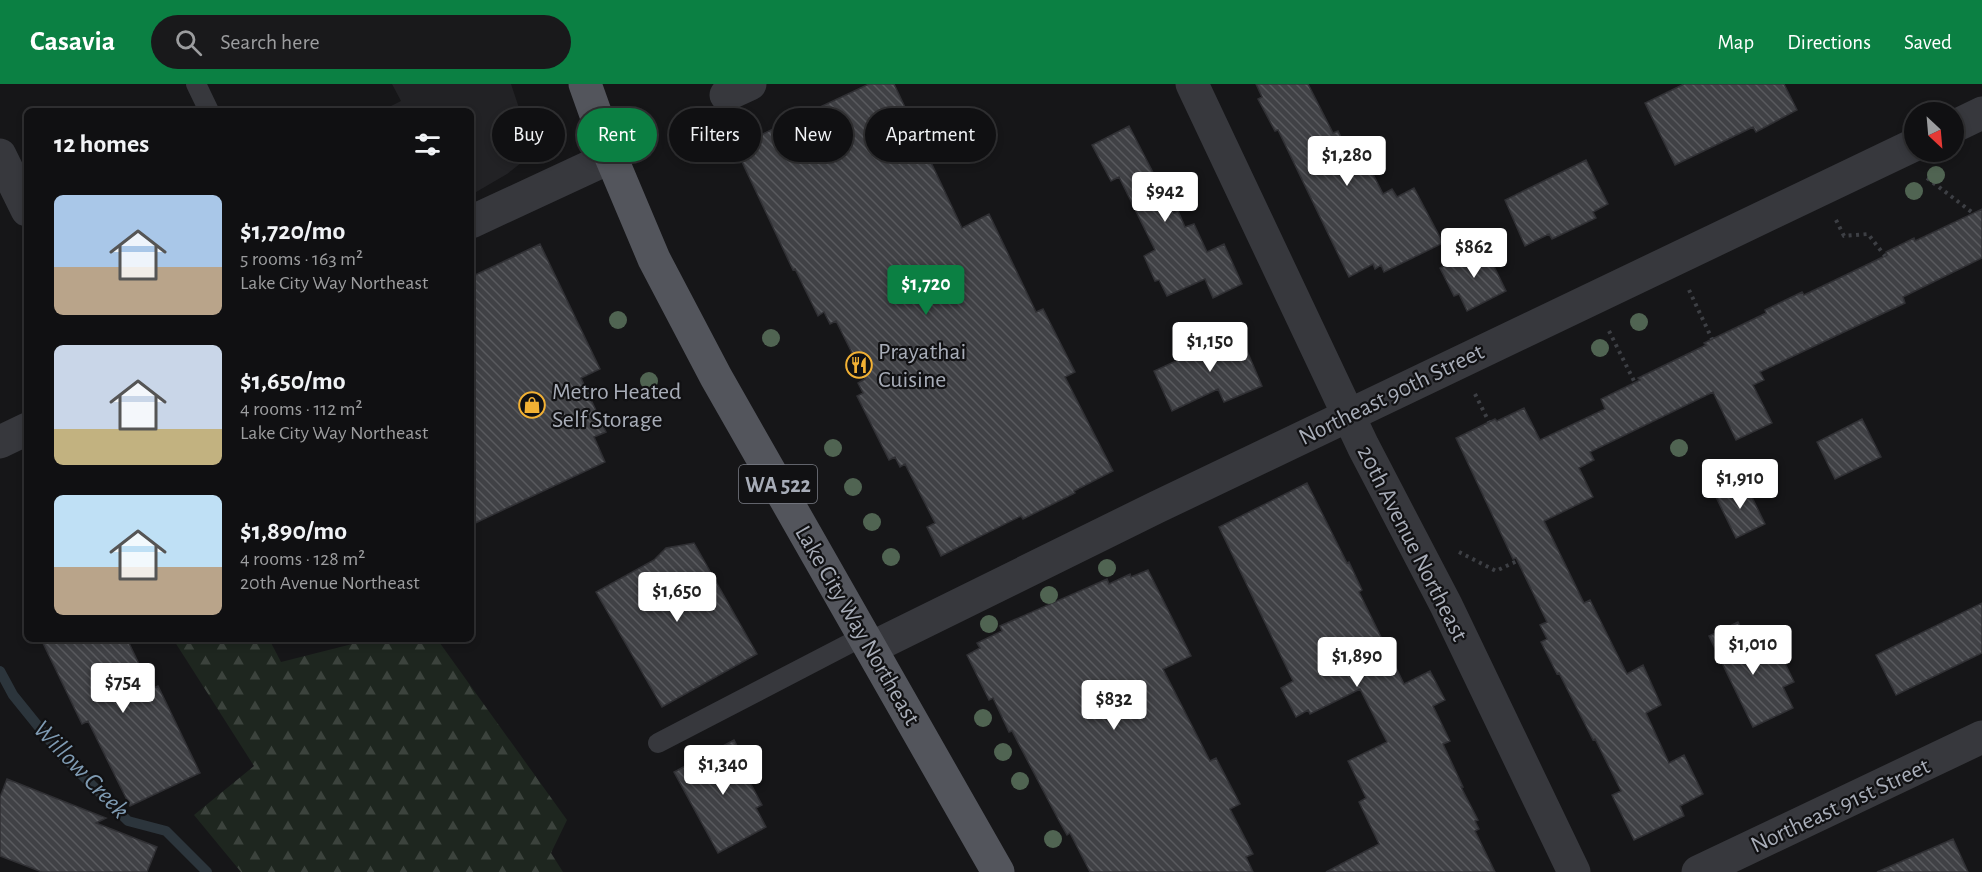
<!DOCTYPE html>
<meta charset="utf-8">
<style>
:root{--surface:#101012;--page:#19191b;--text:#f1f3f6;--muted:#9c9d9f;--line:#303032;--accent:#0b8043}
body{margin:0;font-family:"Alegreya Sans",sans-serif;background:var(--page);color:var(--text);height:100vh;display:flex;flex-direction:column;font-size:22px;white-space:nowrap}
*{box-sizing:border-box;margin:0}
p{font-size:20px;color:var(--muted)}
.icon{flex:none;width:33px;height:33px;fill:none;stroke:currentColor;stroke-width:2;stroke-linecap:round;stroke-linejoin:round}
.map{position:relative;flex:1;overflow:hidden}
.drawer{position:absolute;left:24px;top:24px;width:450px;height:534px;display:flex;flex-direction:column;background:var(--surface);border-radius:9px;box-shadow:0 3px 9px #0003,0 0 0 2px var(--line)}
.drawer>*{flex:none}
.banner{position:absolute;left:492px;top:24px;width:570px;height:54px;display:flex;gap:12px}
.needle{width:39px;rotate:154deg}
.controls{position:absolute;left:1904px;top:18px;display:grid;gap:12px}
.controls a{display:grid;place-items:center;width:60px;height:60px;border-radius:50%;background:var(--surface);box-shadow:0 3px 9px #0003,0 0 0 2px var(--line);font-size:30px}
.price{position:absolute;translate:-50% -51px;padding:0 14px;border-radius:6px;background:#fff;color:#222;font-size:20px;line-height:39px;filter:drop-shadow(0 2px 3px #0008)}
.price::after{content:'';position:absolute;left:50%;top:36px;width:18px;height:14px;margin-left:-9px;background:inherit;clip-path:polygon(0 0,100% 0,50% 100%)}
.price.on{background:var(--accent);color:#fff}
ul{padding:0;list-style:none}
li{display:flex;align-items:center;gap:18px;height:150px;padding:0 30px}
li span{display:grid;place-items:center;flex:none;width:168px;height:120px;border-radius:9px;color:#555}
li>.icon{margin-inline-start:auto}
span .icon{width:72px;height:72px;fill:#fffc;stroke-width:1}
li b{font-size:26px}
h2{display:flex;justify-content:space-between;align-items:center;height:72px;padding:0 30px;font-size:26px}
.tag{padding:0 21px;border-radius:27px;background:var(--surface);box-shadow:0 3px 9px #0003,0 0 0 2px var(--line);font-size:21px;line-height:54px}
.tag.on{background:var(--accent);color:#fff}
header{display:flex;align-items:center;gap:36px;box-sizing:border-box;height:84px;padding:0 30px;background:var(--accent);color:#fff}
header strong{font-size:28px}
nav{display:flex;gap:33px;margin-inline-start:auto;font-size:21px}
.search{width:420px;height:54px;background:var(--page);display:flex;align-items:center;gap:15px;box-sizing:border-box;padding:0 21px;border-radius:33px;color:var(--muted);font-size:22px}
.map>svg:first-child{display:block}
</style>
<header>
<strong>Casavia</strong>
<div class="search"><svg class="icon" aria-label="search" viewBox="0 0 24 24"><circle cx="10" cy="10" r="6"/><path d="M15 15l6 6"/></svg>Search here</div>
<nav><a>Map</a><a>Directions</a><a>Saved</a></nav>
</header>
<div class="map">
<svg width="1982" height="788" viewBox="0 0 1982 788">
<defs>
<pattern id="forest-firs" width="22" height="20" patternUnits="userSpaceOnUse" patternTransform="scale(1.5)"><rect width="22" height="20" fill="#1e261f"/><path d="M5 1l3.5 6h-7zM16 11l3.5 6h-7z" fill="#3c433d"/></pattern>
<pattern id="building-back-hatch" width="6" height="6" patternUnits="userSpaceOnUse" patternTransform="scale(1.5)"><rect width="6" height="6" fill="#404145"/><path d="M-1 5l2 2M0 0l6 6M5-1l2 2" fill="none" stroke="#595a5e"/></pattern>
</defs>
<rect width="100%" height="100%" fill="#161618"/>
<path fill="#222225" d="M392 0H511L533 66 531 71 507 90 471 111V27H393L391 22 401 17Z"/>
<path fill="url(#forest-firs)" d="M173 555H269L281 578 372 555H437L567 736 551 769 563 788H241L194 731 254 682Z"/>
<g fill="none" stroke-linecap="round" stroke-linejoin="round">
<path stroke="#2c353c" stroke-width="10" d="M0 587 13 611 59 668 128 737 166 747 207 788"/>
</g>
<path fill="url(#building-back-hatch)" stroke="#303034" stroke-width="1.5" d="M869 0H894L962 144 989 130 1036 228 1043 225 1075 288 1065 293 1113 387 1074 407 1075 409 1023 435 1021 432 941 472 927 443 935 439 905 380 900 383 895 373 889 376 857 312 863 309 858 299 865 295 836 237 830 240 824 228 818 232 795 185 793 186 735 63Z
M1256 0H1308L1333 49 1338 47 1344 59 1355 54 1383 110 1392 105 1397 113 1414 104 1443 159 1384 188 1381 181 1375 185 1373 180 1349 193 1278 46 1275 47 1258 15 1262 13Z
M1684 0H1784L1797 26 1756 48 1753 43 1675 81 1645 19Z
M1129 42 1174 129 1178 127 1185 143 1194 140 1207 168 1224 160 1242 200 1213 214 1205 195 1167 212 1159 196 1155 197 1144 172 1155 166 1119 93 1111 97 1092 61Z
M1586 76 1608 120 1593 128 1596 134 1552 155 1549 150 1525 162 1505 116Z
M1982 125V174L1903 213 1905 219 1760 288 1764 296 1753 301 1772 339 1736 356 1713 308 1590 368 1594 376 1579 384 1593 413 1544 437 1584 519 1590 516 1627 590 1643 581 1661 621 1646 629 1669 679 1684 671 1703 710 1680 722 1684 732 1634 756 1612 711 1621 707 1595 655 1593 656 1559 589 1557 590 1541 558 1547 555 1540 541 1547 538 1516 474 1513 475 1456 354 1495 335 1497 337 1524 324 1540 356 1605 325 1601 315 1640 296 1638 294 1706 261 1704 259 1766 229 1765 226 1802 208 1804 211 1887 171 1886 168 1914 154 1915 157Z
M540 160 600 285 581 294 606 348 594 353 605 378 471 441V193Z
M1484 162 1506 207 1467 227 1459 210 1454 212 1440 184Z
M1239 248 1262 302 1224 318 1218 305 1172 327 1154 287Z
M1862 335 1881 373 1835 395 1817 358Z
M1307 399 1347 479 1349 478 1362 506 1359 508 1404 600 1430 587 1445 616 1433 622 1450 657 1443 660 1463 703H1461L1478 736 1475 737 1479 745 1475 747 1495 788H1326L1379 760 1359 718 1366 714 1348 677 1387 658 1360 605 1310 630 1308 626 1296 633 1281 604 1293 597 1219 443Z
M1745 399 1765 440 1736 454 1716 413Z
M694 459 757 570 662 623 596 508 654 476 666 464Z
M1148 486 1191 572 1163 585 1210 677 1216 674 1240 720 1230 725 1253 770 1246 773 1253 788H1090L1070 749 1067 751 1058 735 1012 647 1009 648 993 614 989 616 967 571 980 564 977 559 1002 547 1000 542 1107 495 1109 500 1130 490 1131 493Z
M1982 519V569L1896 611 1876 571Z
M1738 538 1758 579 1780 569 1794 598 1783 603 1793 624 1753 643 1709 552Z
M41 555H127L151 605 158 602 200 689 130 722 88 637 82 640Z
M734 656 751 688 746 691 762 721 756 724 766 743 718 769 674 688Z
M7 695 106 734 96 739 157 763 147 788H42L0 772V713Z
M1953 755 1968 788H1877Z"/>
<g fill="none" stroke-linecap="round" stroke-linejoin="round">
<path stroke="#3d3f44" stroke-width="4" stroke-dasharray="3 4.5" stroke-linecap="butt" d="M1927 94 1973 129
M1836 136 1844 152 1868 150 1885 172
M1689 206 1712 255
M1609 247 1635 299
M1475 310 1489 338
M1459 468 1496 487 1517 477"/>
<path stroke="#37383d" stroke-width="20" d="M196 0 209 27
M658 659 864 552"/>
<path stroke="#37383d" stroke-width="33" d="M1192 0 1363 362 1446 521 1574 788
M726 11 750 0
M1953 43 1982 29
M0 71 27 126
M471 138 611 73
M0 358 27 345
M871 564 1157 423 1914 61
M1698 788 1982 653"/>
<path stroke="#53555c" stroke-width="33" d="M585 0 611 73 654 175 716 293 998 788"/>
</g>
<g fill="#506452">
<circle cx="1936" cy="91" r="9"/>
<circle cx="1914" cy="107" r="9"/>
<circle cx="618" cy="236" r="9"/>
<circle cx="1639" cy="238" r="9"/>
<circle cx="771" cy="254" r="9"/>
<circle cx="1600" cy="264" r="9"/>
<circle cx="649" cy="297" r="9"/>
<circle cx="833" cy="364" r="9"/>
<circle cx="1679" cy="364" r="9"/>
<circle cx="853" cy="403" r="9"/>
<circle cx="872" cy="438" r="9"/>
<circle cx="891" cy="473" r="9"/>
<circle cx="1107" cy="484" r="9"/>
<circle cx="1049" cy="511" r="9"/>
<circle cx="989" cy="540" r="9"/>
<circle cx="983" cy="634" r="9"/>
<circle cx="1003" cy="668" r="9"/>
<circle cx="1020" cy="697" r="9"/>
<circle cx="1053" cy="755" r="9"/>
</g>
<defs>
<g id="restaurant-ring" transform="scale(1.35)"><circle r="9.5" fill="#111113" stroke="#f2b134" stroke-width="1.5"/><path d="M-5-6h1v4h1v-4h1v4h1v-4h1v5L-1.5 .5V6h-2V.5L-5-1ZM5-6V6H3V1.5H1.5Q1.5-4 5-6Z" fill="#f2b134"/></g>
<g id="shop-ring" transform="scale(1.35)"><circle r="9.5" fill="#111113" stroke="#f2b134" stroke-width="1.5"/><path d="M-5-2.5h2.3a2.7 3.5 0 0 1 5.4 0H5L5.5 6h-11ZM-1.5-2.5h3a1.5 2.3 0 0 0-3 0Z" fill="#f2b134"/></g>
</defs>
<g fill-rule="evenodd">
<use href="#restaurant-ring" x="859" y="281"/>
<use href="#shop-ring" x="532" y="321"/>
</g>
<g text-anchor="middle" stroke-width="4.5" stroke-linejoin="round" paint-order="stroke">
<rect fill="#111113" stroke="#7b7e86" stroke-width="1.5" x="739" y="381" width="78" height="38" rx="4.5"/>
<g font-size="22" font-weight="bold" fill="#a8adb8">
<text x="778" y="408">WA 522</text>
</g>
<g font-size="24" fill="#a8adb8" stroke="#111113" text-anchor="start">
<text x="878" y="275">Prayathai<tspan x="878" dy="28">Cuisine</tspan></text>
<text x="552" y="315">Metro Heated<tspan x="552" dy="28">Self Storage</tspan></text>
</g>
<g font-size="24" fill="#a8adb8" stroke="#111113">
<text transform="translate(1391 310) rotate(-26)" y="8">Northeast 90th Street</text>
<text transform="translate(1413 459) rotate(63)" y="8">20th Avenue Northeast</text>
<text transform="translate(858 541) rotate(60)" y="8">Lake City Way Northeast</text>
<text transform="translate(1840 721) rotate(-25)" y="8">Northeast 91st Street</text>
</g>
<g font-size="26" font-style="italic" fill="#7f9bb3" stroke="#111113">
<text transform="translate(82 685) rotate(46)" y="9">Willow Creek</text>
</g>
</g>
</svg>
<div class="controls">
<a><svg class="needle" viewBox="-14 -14 28 28"><path d="M0-13l5 13h-10z" fill="#e53935"/><path d="M0 13l5-13h-10z" fill="#9c9d9f"/></svg></a>
</div>
<b class="price" style="left:1347px;top:103px">$1,280</b>
<b class="price" style="left:1165px;top:139px">$942</b>
<b class="price" style="left:1474px;top:195px">$862</b>
<b class="price on" style="left:926px;top:232px">$1,720</b>
<b class="price" style="left:1210px;top:289px">$1,150</b>
<b class="price" style="left:1740px;top:426px">$1,910</b>
<b class="price" style="left:677px;top:539px">$1,650</b>
<b class="price" style="left:1753px;top:592px">$1,010</b>
<b class="price" style="left:1357px;top:604px">$1,890</b>
<b class="price" style="left:123px;top:630px">$754</b>
<b class="price" style="left:1114px;top:647px">$832</b>
<b class="price" style="left:723px;top:712px">$1,340</b>
<div class="banner">
<a class="tag">Buy</a>
<a class="tag on">Rent</a>
<a class="tag">Filters</a>
<a class="tag">New</a>
<a class="tag">Apartment</a>
</div>
<section class="drawer">
<h2>12 homes<svg class="icon" aria-label="filters" viewBox="0 0 24 24"><path d="M4 7h16M4 17h16"/><circle cx="9" cy="7" r="2"/><circle cx="15" cy="17" r="2"/></svg></h2>
<ul>
<li><span style="background:linear-gradient(#a9c7e8 60%,#b9a48a 0)"><svg class="icon" aria-label="home" viewBox="0 0 24 24"><path d="M3 11l9-7 9 7M6 9v11h12V9"/></svg></span><div><b>$1,720/mo</b><p>5 rooms · 163 m²</p><p>Lake City Way Northeast</p></div></li>
<li><span style="background:linear-gradient(#c9d6e8 70%,#c2b280 0)"><svg class="icon" aria-label="home" viewBox="0 0 24 24"><path d="M3 11l9-7 9 7M6 9v11h12V9"/></svg></span><div><b>$1,650/mo</b><p>4 rooms · 112 m²</p><p>Lake City Way Northeast</p></div></li>
<li><span style="background:linear-gradient(#bfe0f5 60%,#b9a48a 0)"><svg class="icon" aria-label="home" viewBox="0 0 24 24"><path d="M3 11l9-7 9 7M6 9v11h12V9"/></svg></span><div><b>$1,890/mo</b><p>4 rooms · 128 m²</p><p>20th Avenue Northeast</p></div></li>
</ul>
</section>
</div>
